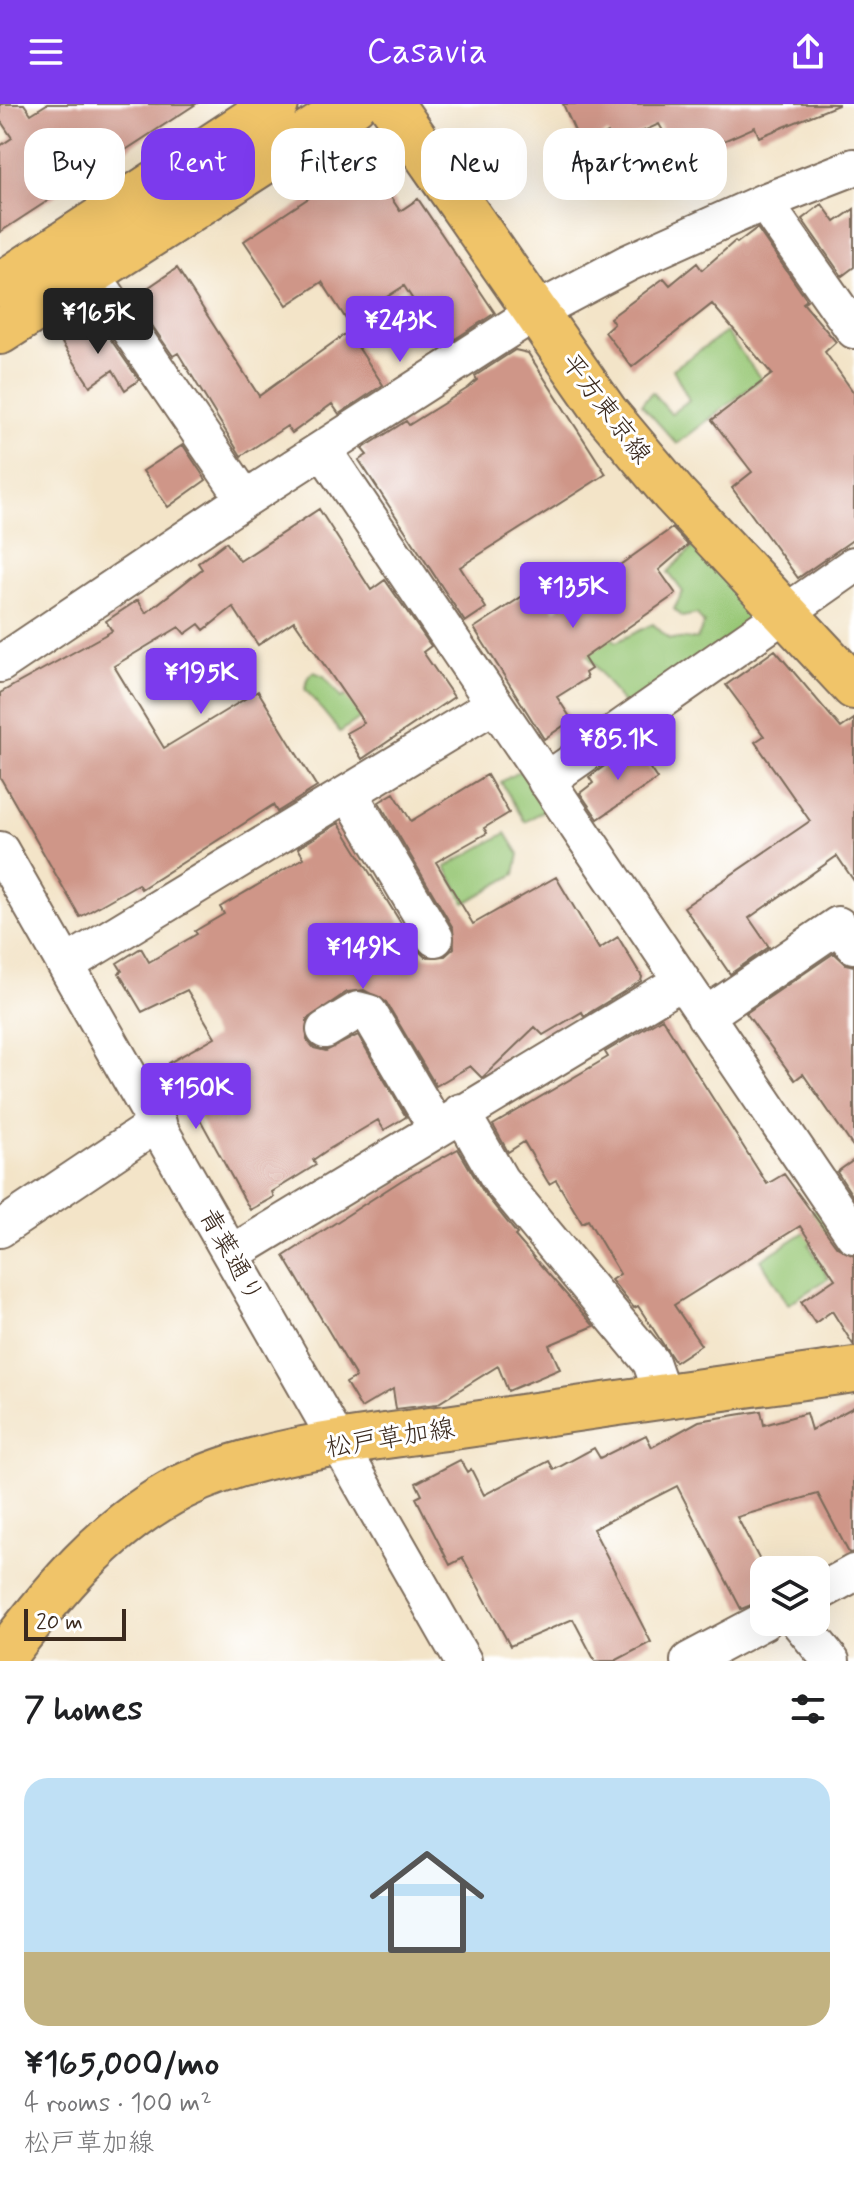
<!DOCTYPE html>
<meta charset="utf-8">
<style>
:root{--surface:#fff;--page:#f6f6f6;--text:#202124;--muted:#757577;--accent:#7c3aed}
body{margin:0;font-family:Mynerve,"Klee One",sans-serif;background:var(--page);color:var(--text);height:100vh;display:flex;flex-direction:column;font-size:30px;white-space:nowrap}
*{box-sizing:border-box;margin:0}
p{font-size:26px;color:var(--muted)}
.icon{flex:none;width:44px;height:44px;fill:none;stroke:currentColor;stroke-width:2;stroke-linecap:round;stroke-linejoin:round}
.map{position:relative;height:1557px;overflow:hidden}
.details{display:flex;flex-direction:column;background:var(--surface);flex:1}
.details>*{flex:none}
.top-card{position:absolute;left:24px;top:24px;width:806px;height:72px;display:flex;gap:16px}
.fabs{position:absolute;left:750px;top:1452px;display:grid;gap:16px}
.fabs a{display:grid;place-items:center;width:80px;height:80px;border-radius:16px;background:var(--surface);box-shadow:0 8px 32px #0002;font-size:40px}
.scale{position:absolute;left:24px;bottom:20px;width:102px;box-sizing:border-box;padding-left:8px;border:4px solid #3b2a1e;border-top:0;font-size:22px;line-height:28px;white-space:nowrap;color:#3b2a1e;-webkit-text-stroke:6px #fff;paint-order:stroke}
.price{position:absolute;translate:-50% -68px;padding:0 18px;border-radius:8px;background:var(--accent);color:#fff;font-size:26px;line-height:52px;filter:drop-shadow(0 2px 4px #0008)}
.price::after{content:'';position:absolute;left:50%;top:48px;width:24px;height:18px;margin-left:-12px;background:inherit;clip-path:polygon(0 0,100% 0,50% 100%)}
.price.active{background:#222;color:#fff}
ul{padding:0;list-style:none}
li{display:grid;align-content:center;gap:16px;height:424px;padding:0 24px}
li span{display:grid;place-items:center;height:248px;border-radius:24px;color:#555}
li>.icon{margin-inline-start:auto}
span .icon{width:144px;height:144px;fill:#fffc;stroke-width:1}
li b{font-size:34px}
h2{display:flex;justify-content:space-between;align-items:center;height:96px;padding:0 24px;font-size:34px}
.chip{padding:0 28px;border-radius:24px;background:var(--surface);box-shadow:0 8px 32px #0002;font-size:28px;line-height:72px}
.chip.active{background:var(--accent);color:#fff}
header{display:flex;justify-content:space-between;align-items:center;height:104px;padding:0 24px;background:var(--accent);color:#fff;font-size:36px;font-weight:600}
.map>svg:first-child{display:block}
</style>
<header><svg class="icon" aria-label="menu" viewBox="0 0 24 24"><path d="M4 6h16M4 12h16M4 18h16"/></svg>Casavia<svg class="icon" aria-label="share" viewBox="0 0 24 24"><path d="M12 15V3M7 8l5-5 5 5M5 13v7h14v-7"/></svg></header>
<div class="map">
<svg width="854" height="1557" viewBox="0 0 854 1557">
<rect width="100%" height="100%" fill="#fff"/>
<filter id="ink" filterUnits="userSpaceOnUse"><feTurbulence type="fractalNoise" baseFrequency=".0125" numOctaves="2"/><feDisplacementMap in="SourceGraphic" scale="16" xChannelSelector="R" yChannelSelector="G"/><feConvolveMatrix kernelMatrix="1 2 1 2 8 2 1 2 1" color-interpolation-filters="sRGB"/></filter>
<filter id="wash" filterUnits="userSpaceOnUse"><feTurbulence type="fractalNoise" baseFrequency=".006" numOctaves="4" result="noise"/><feDisplacementMap in="SourceGraphic" scale="32" xChannelSelector="R" yChannelSelector="G"/><feGaussianBlur stdDeviation="1.8" result="paint"/><feColorMatrix in="noise" values="0 0 0 0 0 0 0 0 0 0 0 0 0 0 0 0 0 1.4 0 .05"/><feComposite in="paint" operator="in"/></filter>
<g filter="url(#wash)">
<rect width="100%" height="100%" fill="#f3e4c8"/>
<path fill="#99c877" stroke="#6a794a" stroke-width="2" d="M726 228 761 275 677 340 641 300 652 288 671 310 689 296 673 265Z
M695 441 750 503 749 519 626 604 571 528 577 523 558 498 575 486 616 538 653 520 669 535H697L704 520 697 510 682 513 674 505 683 488 668 468Z
M314 568 324 572 341 594 377 578 392 592 340 628 305 585 308 573Z
M523 665 549 703 525 718 501 678Z
M506 729 519 750 515 770 465 799 446 763Z
M819 1103 834 1124 809 1141 829 1174 788 1200 761 1156 817 1120 812 1108Z"/>
<g id="blocks">
<path fill="#cf9688" d="M0 0H24L31 10 47 0H196L0 128V42L12 34 0 16Z
M563 0H838V1L759 33 755 23 685 54 682 49 677 51 659 20 613 41 608 29 581 41Z
M366 56 400 107 418 95 495 209 452 237 426 197 417 202 404 182 348 218 322 178 287 201 244 137Z
M822 100 835 118 854 105V163L842 172 802 115Z
M757 124 807 196 803 199 836 238 825 248 854 289V435L798 474 732 384 752 368 712 316 772 270 712 200 632 263 605 228 614 220 610 214 664 174 670 181 697 159 702 166 735 137 737 139Z
M177 164 259 292 348 228 383 281 339 310 332 300 292 329 287 322 241 352 178 249 173 252 133 194Z
M97 216 139 276 125 286 113 266 90 282 62 239Z
M515 246 528 249 606 370 460 463 486 504 465 518 359 356 367 351 362 345 406 317 409 321 468 284 477 276 475 272Z
M183 341 206 376 168 403 143 367Z
M319 405 371 486 385 476 431 542 423 548 454 593 362 655 346 629 364 619 294 517 258 541 233 503 204 526 199 520 185 530 179 523 114 562 164 644 258 587 317 683 277 708 273 701 141 785 138 780 80 813 0 673V589L112 527 106 517 138 496 146 509 202 465 198 459 226 438 240 457Z
M672 424 688 441 659 466 676 490 584 554 591 565 585 569 587 574 557 593 572 616 544 635 474 524 538 482 555 507Z
M775 546 841 624 854 615V777L837 752 749 814 769 843 730 870 684 803 810 717 755 638 764 632 726 581Z
M634 641 657 675 598 715 580 689 593 679 589 673Z
M487 671 509 709 484 724 487 729 436 758 473 820 556 773 599 845 618 833 642 873 641 877 584 912 582 908 543 931 535 923 482 974 470 962 436 982 386 898 364 886 347 888 307 915V936L314 944 326 947 358 931 406 1013 384 1026 378 1016 326 1047 313 1056 316 1061 272 1088 274 1093 250 1106 169 959 215 933 187 886 142 908 119 869 122 867 117 859 141 844 149 858 197 830 195 827 224 810 220 803 304 754 298 744 339 719 417 845 425 853 445 852 454 844 453 824 379 698 394 689 411 717Z
M834 849 846 860 854 862V1044L803 970 795 976 746 909Z
M662 914 767 1080 784 1070 837 1143 854 1152V1242L832 1207 815 1219 801 1198 835 1175 800 1122 674 1201 701 1241 675 1258 638 1202 634 1204 611 1176 620 1170 588 1116 582 1119 556 1076 549 1080 524 1038 508 1048 493 1021 608 953 605 948Z
M458 1045 484 1089 517 1130 515 1132 594 1222 549 1241 560 1265 508 1287 498 1262 437 1300 396 1305 393 1285 361 1304 346 1279 356 1273 284 1152 402 1076Z
M854 1056V1094L837 1068Z
M854 1303V1448L849 1449 818 1390 737 1413 764 1464V1496L741 1505 677 1382 593 1425 651 1538 615 1557H595L573 1515 510 1542 463 1454 450 1461 416 1394 422 1391 416 1379 460 1356 467 1368 471 1365 484 1391 549 1357 554 1366 594 1344 600 1354 646 1331 652 1343 699 1317 761 1307 764 1321 806 1309 811 1326Z"/>
</g>
</g>
<g filter="url(#ink)">
<use href="#blocks" fill-opacity="0" stroke="#7b6b5a" stroke-width="2"/>
<g fill="none" stroke-linecap="round" stroke-linejoin="round">
<g stroke="#7b6b5a" stroke-width="40">
<path id="minor" d="M764 98 854 226
M91 169 245 395
M323 346 854 1131
M0 560 245 395 537 207 628 159 764 98 854 63
M546 677 854 461
M349 689 435 834
M0 746 463 1557
M67 860 495 600
M705 912 838 821 854 841
M325 926 358 906 369 909 436 1023
M461 1008 500 1076 651 1258 663 1292
M0 1125 158 1019
M231 1150 682 877
M816 1490 854 1469
M799 1518 831 1557
M689 1557 764 1517"/>
</g>
<g stroke="#7b6b5a" stroke-width="48">
<path id="major" d="M391 0 606 309 674 390 854 583
M0 181 276 0
M0 228 354 0
M0 1557C51 1490 105 1422 182 1383 261 1344 366 1335 453 1323 587 1303 720 1284 854 1266"/>
</g>
<use href="#minor" stroke="#fff" stroke-width="36"/>
<use href="#major" stroke="#f0c469" stroke-width="44"/>
</g>
</g>
<g text-anchor="middle" stroke-width="6" stroke-linejoin="round" paint-order="stroke">
<g font-size="26" fill="#3b2a1e" stroke="#fff">
<text transform="translate(607 304) rotate(53)" y="9">平方東京線</text>
<text transform="translate(232 1151) rotate(61)" y="9">青葉通り</text>
<text transform="translate(390 1333) rotate(-9)" y="9">松戸草加線</text>
</g>
</g>
</svg>
<div class="fabs">
<a><svg class="icon" aria-label="layers" viewBox="0 0 24 24"><path d="M12 4l9 5-9 5-9-5zM3 14l9 5 9-5"/></svg></a>
</div>
<div class="scale">20 m</div>
<b class="price active" style="left:98px;top:252px">¥165K</b>
<b class="price" style="left:400px;top:260px">¥243K</b>
<b class="price" style="left:573px;top:526px">¥135K</b>
<b class="price" style="left:201px;top:612px">¥195K</b>
<b class="price" style="left:618px;top:678px">¥85.1K</b>
<b class="price" style="left:363px;top:887px">¥149K</b>
<b class="price" style="left:196px;top:1027px">¥150K</b>
<div class="top-card">
<a class="chip">Buy</a>
<a class="chip active">Rent</a>
<a class="chip">Filters</a>
<a class="chip">New</a>
<a class="chip">Apartment</a>
</div>
</div>
<section class="details">
<h2>7 homes<svg class="icon" aria-label="filters" viewBox="0 0 24 24"><path d="M4 7h16M4 17h16"/><circle cx="9" cy="7" r="2"/><circle cx="15" cy="17" r="2"/></svg></h2>
<ul>
<li><span style="background:linear-gradient(#bfe0f5 70%,#c2b280 0)"><svg class="icon" aria-label="home" viewBox="0 0 24 24"><path d="M3 11l9-7 9 7M6 9v11h12V9"/></svg></span><div><b>¥165,000/mo</b><p>4 rooms · 100 m²</p><p>松戸草加線</p></div></li>
</ul>
</section>
